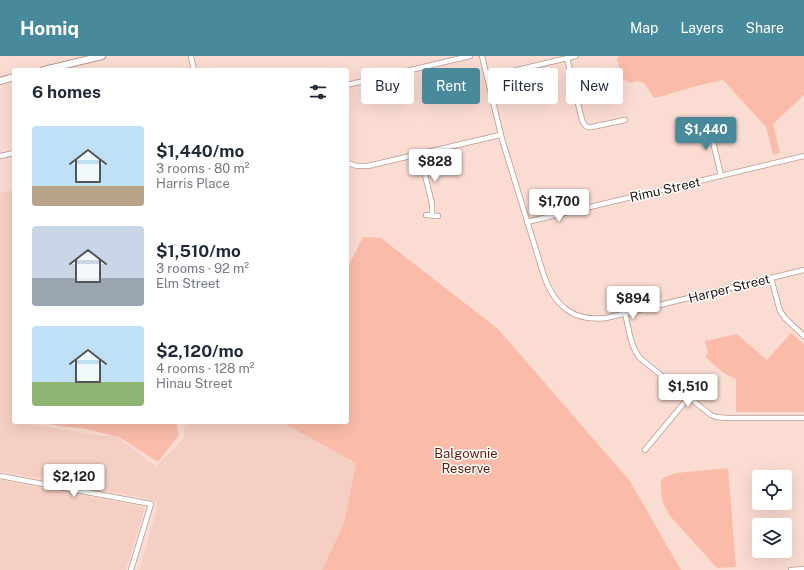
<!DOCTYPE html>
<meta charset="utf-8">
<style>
:root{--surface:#fff;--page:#f6f6f7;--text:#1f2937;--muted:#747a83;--accent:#488a9c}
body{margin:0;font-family:"Public Sans",sans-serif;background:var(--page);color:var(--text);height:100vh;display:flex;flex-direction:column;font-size:15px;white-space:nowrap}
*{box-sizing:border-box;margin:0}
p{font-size:13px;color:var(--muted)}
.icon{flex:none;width:22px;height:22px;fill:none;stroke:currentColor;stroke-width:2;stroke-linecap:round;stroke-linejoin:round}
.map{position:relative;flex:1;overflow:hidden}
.details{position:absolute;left:12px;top:12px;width:337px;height:356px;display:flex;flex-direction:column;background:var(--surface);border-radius:4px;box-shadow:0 4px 16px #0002}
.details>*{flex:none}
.guide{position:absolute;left:361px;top:12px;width:380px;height:36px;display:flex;gap:8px}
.tools{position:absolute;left:752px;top:414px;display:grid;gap:8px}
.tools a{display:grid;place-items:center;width:40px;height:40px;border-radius:4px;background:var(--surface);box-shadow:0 4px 16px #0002;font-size:20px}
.price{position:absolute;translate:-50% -34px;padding:0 9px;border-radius:4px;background:#fff;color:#222;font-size:13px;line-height:26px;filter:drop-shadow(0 1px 2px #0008)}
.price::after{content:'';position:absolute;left:50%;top:24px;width:12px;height:9px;margin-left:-6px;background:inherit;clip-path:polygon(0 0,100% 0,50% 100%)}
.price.selected{background:var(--accent);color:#fff}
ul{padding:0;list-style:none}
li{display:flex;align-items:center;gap:12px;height:100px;padding:0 20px}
li span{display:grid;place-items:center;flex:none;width:112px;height:80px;border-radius:4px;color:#555}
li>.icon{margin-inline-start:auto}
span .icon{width:48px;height:48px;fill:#fffc;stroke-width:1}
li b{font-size:17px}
h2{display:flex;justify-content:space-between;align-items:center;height:48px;padding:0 20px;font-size:17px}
.tag{padding:0 14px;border-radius:4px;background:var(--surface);box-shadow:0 4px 16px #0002;font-size:14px;line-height:36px}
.tag.selected{background:var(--accent);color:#fff}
header{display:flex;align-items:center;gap:24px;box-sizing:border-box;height:56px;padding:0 20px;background:var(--accent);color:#fff}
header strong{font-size:19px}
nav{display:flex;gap:22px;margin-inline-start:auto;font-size:14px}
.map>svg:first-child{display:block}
</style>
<header>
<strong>Homiq</strong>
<nav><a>Map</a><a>Layers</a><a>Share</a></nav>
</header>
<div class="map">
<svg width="804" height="514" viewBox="0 0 804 514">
<rect width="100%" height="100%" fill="#fbdcd3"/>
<path fill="#f6cfc4" d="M14 134V366H29L30 368 101 380H116L156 410 184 382V370L196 366H281L356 407 344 467 322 514H139L158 450 157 447 149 443 0 415V137Z
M0 424 139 450 143 452 144 455 126 514H0Z"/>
<path fill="#fabca9" d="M619 0H804V39L773 68 780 97 773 99 766 71 723 24 701 29 668 38V39L654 42 644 27 637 25 630 27 616 18 619 12 618 9 619 6 616 4Z
M363 181 381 182 498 273 630 425 681 514H322L344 467 356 407 281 366H347V213Z
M791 277 804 288V356H736V323L724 317 705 301 708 297 705 285 737 278 767 304Z
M40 366H176L179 379 158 406 119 381 86 373 60 370Z
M728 412 736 511 717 512 670 460 663 447 661 435V424L665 421 676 417Z"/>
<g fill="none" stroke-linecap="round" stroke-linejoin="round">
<g stroke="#b79a92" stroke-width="6">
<path id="minor" d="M191 0 194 14
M482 0 502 83 544 220C555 250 573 266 606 262L804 214
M567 2 582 64C584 69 586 72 592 71L625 64
M487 21 576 0
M347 29 470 0
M708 65 721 119
M703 66 714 64
M420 98 432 148V159
M0 100 14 97
M347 107 357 110H368L500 79
M426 159 438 160
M527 166 804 100
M771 222 780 255 785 262 804 280
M625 257C629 273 630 291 641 303L711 359 716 361 727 362H804
M645 394 689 341
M0 420 151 448 131 514
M791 514 804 513"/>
</g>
<g stroke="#b79a92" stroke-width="8">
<path id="secondary" d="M44 14 102 0
M0 25 14 21"/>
</g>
<use href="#minor" stroke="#fff" stroke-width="4.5"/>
<use href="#secondary" stroke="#fff" stroke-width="6"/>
</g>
<g text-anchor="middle" stroke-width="3" stroke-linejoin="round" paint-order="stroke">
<g font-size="13" fill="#211714" stroke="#fff">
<text transform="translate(665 133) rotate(-13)" y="5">Rimu Street</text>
<text transform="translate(729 232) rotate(-14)" y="5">Harper Street</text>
</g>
<g font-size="13" fill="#651800" stroke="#fff">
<text x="466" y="402">Balgownie<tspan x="466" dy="15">Reserve</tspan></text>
</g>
</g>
</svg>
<div class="tools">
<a><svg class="icon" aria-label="locate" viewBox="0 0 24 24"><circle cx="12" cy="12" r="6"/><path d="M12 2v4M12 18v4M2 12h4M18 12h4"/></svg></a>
<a><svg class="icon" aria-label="layers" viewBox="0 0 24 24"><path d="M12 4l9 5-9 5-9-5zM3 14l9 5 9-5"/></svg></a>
</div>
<b class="price selected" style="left:706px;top:95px">$1,440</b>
<b class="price" style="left:435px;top:127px">$828</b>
<b class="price" style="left:559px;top:167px">$1,700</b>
<b class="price" style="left:633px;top:264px">$894</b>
<b class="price" style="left:688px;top:352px">$1,510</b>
<b class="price" style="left:74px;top:442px">$2,120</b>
<div class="guide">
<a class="tag">Buy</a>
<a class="tag selected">Rent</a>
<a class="tag">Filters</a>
<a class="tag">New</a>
</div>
<section class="details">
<h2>6 homes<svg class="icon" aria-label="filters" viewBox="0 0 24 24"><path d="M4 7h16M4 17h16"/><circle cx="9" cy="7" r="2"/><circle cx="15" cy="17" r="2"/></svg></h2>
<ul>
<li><span style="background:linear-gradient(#bfe0f5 75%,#b9a48a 0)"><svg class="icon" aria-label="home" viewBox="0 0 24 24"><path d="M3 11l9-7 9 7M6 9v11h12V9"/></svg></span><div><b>$1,440/mo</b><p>3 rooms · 80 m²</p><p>Harris Place</p></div></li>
<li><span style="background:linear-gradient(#c9d6e8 65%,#9aa5b1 0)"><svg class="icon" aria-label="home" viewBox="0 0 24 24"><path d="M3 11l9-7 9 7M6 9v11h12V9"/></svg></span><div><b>$1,510/mo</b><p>3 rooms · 92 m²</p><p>Elm Street</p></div></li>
<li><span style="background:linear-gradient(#bfe0f5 70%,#8fb573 0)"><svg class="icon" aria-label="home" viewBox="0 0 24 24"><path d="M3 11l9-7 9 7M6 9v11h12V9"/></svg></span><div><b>$2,120/mo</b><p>4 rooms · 128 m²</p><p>Hinau Street</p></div></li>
</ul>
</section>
</div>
